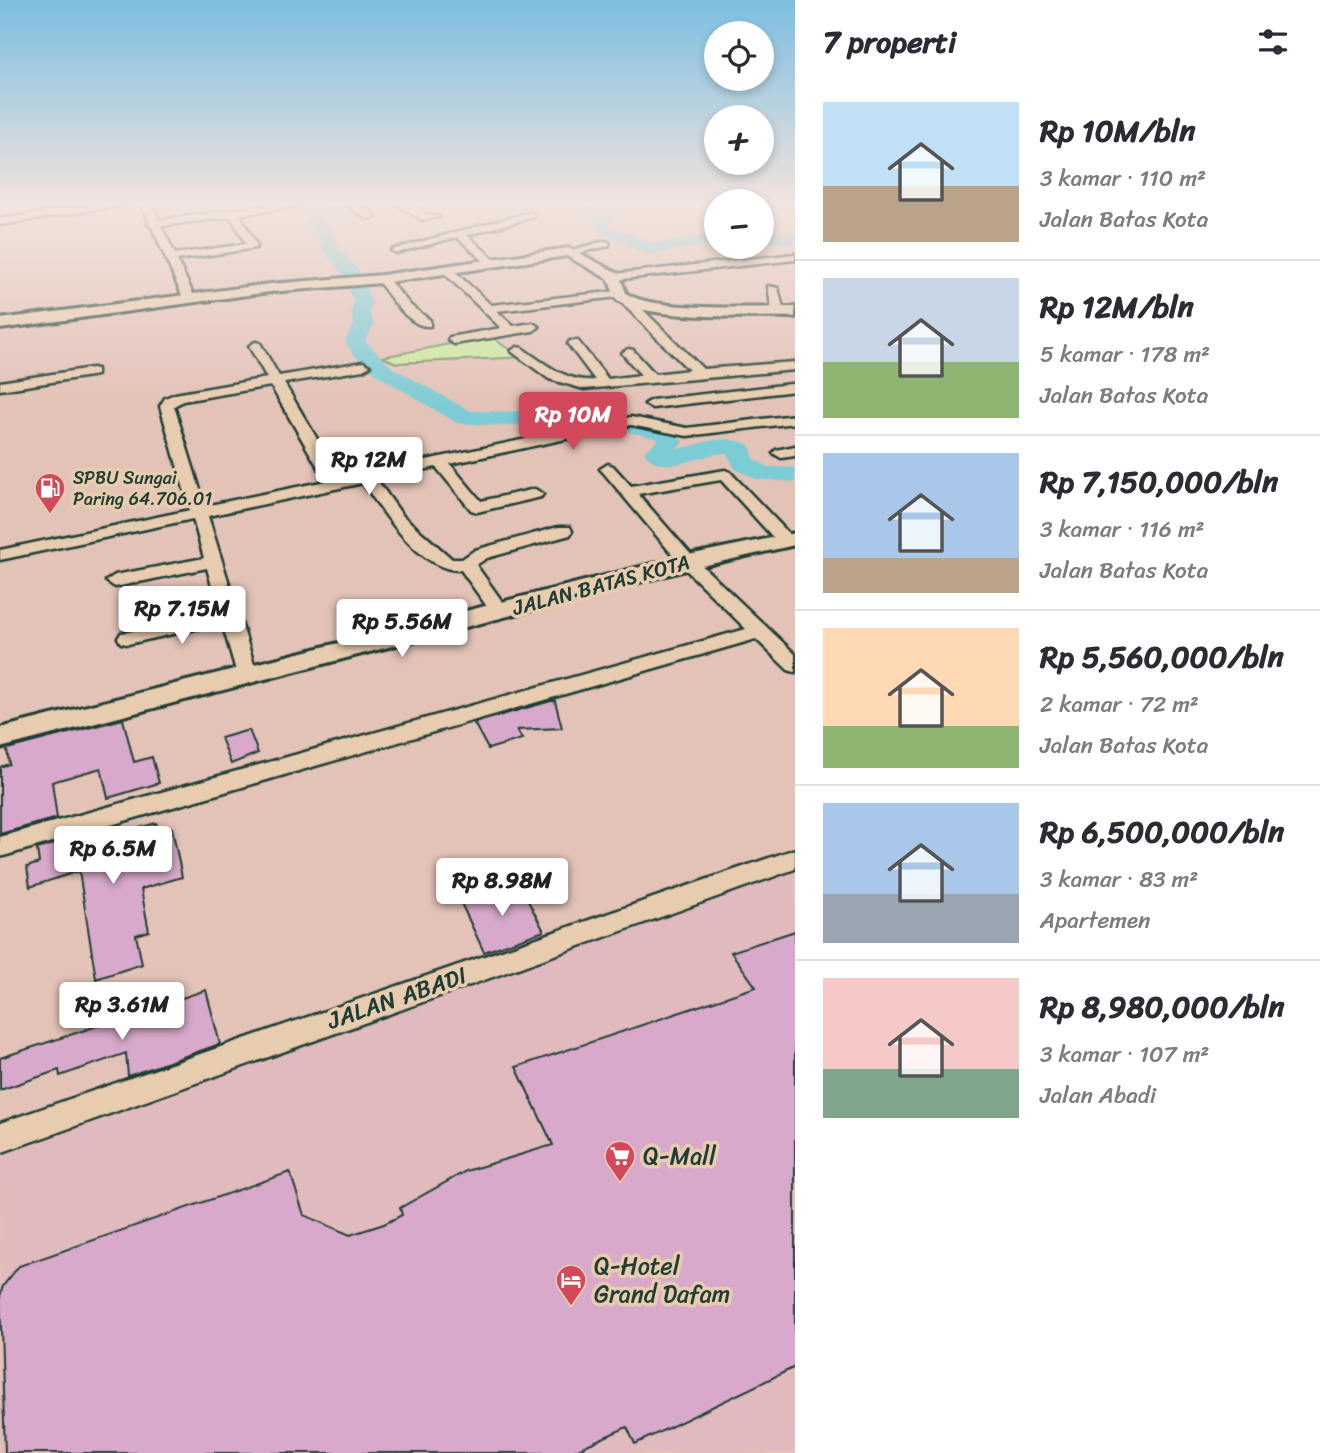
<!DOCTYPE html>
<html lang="id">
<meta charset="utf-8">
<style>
:root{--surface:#fff;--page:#f7f7f7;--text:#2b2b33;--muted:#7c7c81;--line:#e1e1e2;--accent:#d1495b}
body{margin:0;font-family:Sriracha,sans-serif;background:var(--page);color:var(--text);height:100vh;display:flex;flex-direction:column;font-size:26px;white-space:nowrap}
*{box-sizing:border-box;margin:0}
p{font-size:23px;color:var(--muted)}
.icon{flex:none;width:38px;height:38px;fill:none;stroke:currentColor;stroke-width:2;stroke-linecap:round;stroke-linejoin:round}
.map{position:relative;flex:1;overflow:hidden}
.side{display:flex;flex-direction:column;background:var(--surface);width:525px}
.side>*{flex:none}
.buttons{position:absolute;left:704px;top:21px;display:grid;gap:14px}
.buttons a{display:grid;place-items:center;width:70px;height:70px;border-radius:50%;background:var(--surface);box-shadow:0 4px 10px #0003;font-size:35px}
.price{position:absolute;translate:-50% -60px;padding:0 16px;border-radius:7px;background:#fff;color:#222;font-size:23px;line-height:46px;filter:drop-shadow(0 2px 4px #0008)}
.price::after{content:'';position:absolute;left:50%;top:42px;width:21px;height:16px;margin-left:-10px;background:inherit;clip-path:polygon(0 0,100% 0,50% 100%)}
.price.on{background:var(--accent);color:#fff}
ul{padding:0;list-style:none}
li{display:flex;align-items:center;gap:21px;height:175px;padding:0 28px}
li+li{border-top:2px solid var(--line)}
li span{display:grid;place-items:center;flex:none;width:196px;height:140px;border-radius:0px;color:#555}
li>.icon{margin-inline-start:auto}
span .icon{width:84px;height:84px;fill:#fffc;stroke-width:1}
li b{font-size:30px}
h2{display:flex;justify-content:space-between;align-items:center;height:84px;padding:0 28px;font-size:30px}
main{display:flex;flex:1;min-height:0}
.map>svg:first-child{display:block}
</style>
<main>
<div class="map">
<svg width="795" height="1453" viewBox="0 0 795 1453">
<rect width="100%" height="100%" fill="#e3c2b7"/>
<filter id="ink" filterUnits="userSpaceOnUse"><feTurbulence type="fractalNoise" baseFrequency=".0143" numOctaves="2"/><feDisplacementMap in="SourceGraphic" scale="14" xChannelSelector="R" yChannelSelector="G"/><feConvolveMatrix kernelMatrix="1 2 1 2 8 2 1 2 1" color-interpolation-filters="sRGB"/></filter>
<g filter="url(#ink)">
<path fill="#e0babd" d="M795 867V1453H0V1157Z"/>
<path fill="#cce9a0" stroke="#76936a" stroke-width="2" d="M491 336 505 347 528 357 397 363 382 357Z"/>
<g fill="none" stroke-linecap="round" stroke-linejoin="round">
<path fill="#7bccd5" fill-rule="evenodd" d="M356 203H412C407 207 340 216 326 218L322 222 331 229 339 249 358 270 372 303 369 311 374 325 365 341 393 368 470 411 505 412 600 405 631 419 672 428 683 442 676 449C705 445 719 432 749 445L755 460 769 467 795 468V482L756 479 735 469 727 453C702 452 663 480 644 452L658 440 656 438 615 429 595 419 505 426 457 423 379 376 354 355 345 341 354 325 351 311 354 303 341 272 323 250 317 234 306 223C312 205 339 206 356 203Z
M555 203H580L614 214 616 217 610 223 611 226 653 244 716 234V244L651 254 645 253 599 232 593 221 595 218Z
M761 231 795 235V245L761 241Z"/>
</g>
<path fill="#d8a9ca" stroke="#1f3d34" stroke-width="2" d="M551 701H555L562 728 517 730 522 739 488 749 474 723Z
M123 719 134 762 152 757 159 783 108 798 101 768 52 782 57 818 0 834V767L9 764 7 749Z
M249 730 258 753 231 764 221 738Z
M156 823 159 831 172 828 182 877 141 889 149 931 136 935 142 964 96 979 79 871 30 887 27 867 39 863 37 849 117 826 119 834Z
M519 884 544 931 484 952 461 903Z
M795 931V1367L635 1444 627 1427 569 1453H5L0 1296 3 1286 19 1266 290 1172 304 1215 350 1235 384 1224 402 1215 400 1208 466 1171 553 1145 516 1067 756 987 731 952Z
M206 990 220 1044 128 1076 126 1053 60 1076 59 1070 0 1090V1058Z"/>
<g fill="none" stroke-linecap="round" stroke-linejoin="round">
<g stroke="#1f3d34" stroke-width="5">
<path id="minor" d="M107 203H135L0 225V219Z
M141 203H151L159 220 285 203H315L240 215 257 246 256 248 177 260 195 298 189 302 183 298 152 227 148 224 149 222ZM231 217 246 244 175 254 161 226Z
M345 203H357L376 217 367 219Z
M396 203H409L428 215 439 217 422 220Z
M530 212 535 215 534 217 467 235 495 260V264H487L457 237 396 253 391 250Z
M605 241 609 242V246L569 255 564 252Z
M795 254V260L614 280 608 277 614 274Z
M443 268H451L491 305 618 291 624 294 618 297 497 311 513 326 533 323 539 327 533 331 454 344 448 340 450 337 501 328 443 272Z
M378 277H386L411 306 430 320V326C409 328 390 296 378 281Z
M768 286 778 288 784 312 782 315 772 312Z
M628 298 632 299 703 369 795 362V370L584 389 549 379 511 351 517 347 522 348C544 363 567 383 595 380L568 344 570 341H578L608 379 641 375 622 353 628 349 633 350 655 374 689 370 624 305V299Z
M255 342 260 343 279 376 363 362 370 366 363 370 284 383 340 478 631 417 687 428 795 415V423L687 436 631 425 450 464 481 501 535 489 543 494 541 497 477 512 471 510 436 467 377 480 402 515 452 559H462L475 550 558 527H570L572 531 570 535 487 558 476 565 509 611 500 617 493 615 461 570C421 572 383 512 363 483L208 516 257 674 254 679H240L237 674 222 623 128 644 121 643 118 638 121 633 128 632 219 612 207 568 115 587 106 581 115 575 204 558 193 519 0 560V550L190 510 160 406 165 398 175 394 267 378 249 346ZM271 386 326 481 205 506 174 406 183 401Z
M92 368 97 369V375L0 390V382Z
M791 384 795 385V391L652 408 645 404 652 400Z
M795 446V456L781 458 773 453 776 450Z
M608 464 613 466 631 486 725 470 730 472 792 537 794 541 792 545H780L721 480 638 494 694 558 795 654V672L788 670 756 639 0 857V837L746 629 682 566 603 472 600 469Z
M795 849V869L0 1153V1123Z"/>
</g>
<g stroke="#1f3d34" stroke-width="6">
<path id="tertiary" d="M569 248 619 274 626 293C649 312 761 307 795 307V317C758 316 641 321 616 299L608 279 567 256 382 283 270 292 0 329V319L270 284 382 275Z
M795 533V545L689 569 0 748V728L688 555Z"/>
</g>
<use href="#minor" fill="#e8ccaf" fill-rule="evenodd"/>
<use href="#tertiary" fill="#e8ccaf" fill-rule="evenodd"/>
</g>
</g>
<linearGradient id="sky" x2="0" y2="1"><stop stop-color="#7cbee0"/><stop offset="0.5" stop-color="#f2e4df"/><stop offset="1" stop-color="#f2e4df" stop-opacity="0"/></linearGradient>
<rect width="795" height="407" fill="url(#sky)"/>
<defs>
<g id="fuel-pin" transform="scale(1.575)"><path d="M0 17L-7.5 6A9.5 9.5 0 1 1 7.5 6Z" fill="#d1495b" stroke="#e8ccaf"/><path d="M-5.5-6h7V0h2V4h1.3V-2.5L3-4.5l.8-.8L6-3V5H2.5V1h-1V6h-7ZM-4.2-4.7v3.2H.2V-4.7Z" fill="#fff"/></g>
<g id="supermarket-pin" transform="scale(1.575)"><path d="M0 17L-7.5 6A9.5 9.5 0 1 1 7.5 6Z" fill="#d1495b" stroke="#e8ccaf"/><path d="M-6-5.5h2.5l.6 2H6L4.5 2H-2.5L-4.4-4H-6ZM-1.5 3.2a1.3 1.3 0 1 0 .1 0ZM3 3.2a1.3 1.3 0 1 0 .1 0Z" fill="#fff"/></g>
<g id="hotel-pin" transform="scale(1.575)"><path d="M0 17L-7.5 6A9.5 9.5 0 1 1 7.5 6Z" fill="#d1495b" stroke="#e8ccaf"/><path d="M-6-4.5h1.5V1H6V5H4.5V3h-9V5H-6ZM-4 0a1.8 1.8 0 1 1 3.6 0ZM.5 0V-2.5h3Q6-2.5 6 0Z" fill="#fff"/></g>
</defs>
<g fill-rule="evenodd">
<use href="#fuel-pin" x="50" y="488"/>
<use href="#supermarket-pin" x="620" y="1156"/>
<use href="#hotel-pin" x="571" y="1280"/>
</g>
<g text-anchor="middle" stroke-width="7" stroke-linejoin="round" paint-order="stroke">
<g font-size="18" fill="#1f3d34" stroke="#e8ccaf" text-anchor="start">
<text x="73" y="484">SPBU Sungai<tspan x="73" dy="21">Paring 64.706.01</tspan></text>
</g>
<g font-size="21" fill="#1f3d34" stroke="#e8ccaf">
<text transform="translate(601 585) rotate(-15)" y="7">JALAN BATAS KOTA</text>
</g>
<g font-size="24" fill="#1f3d34" stroke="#e8ccaf">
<text transform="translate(397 998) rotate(-19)" y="8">JALAN ABADI</text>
</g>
<g font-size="24" fill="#1f3d34" stroke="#e8ccaf" text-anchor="start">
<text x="643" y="1164">Q-Mall</text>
<text x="594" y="1274">Q-Hotel<tspan x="594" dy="28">Grand Dafam</tspan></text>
</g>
</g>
</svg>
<div class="buttons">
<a><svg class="icon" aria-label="locate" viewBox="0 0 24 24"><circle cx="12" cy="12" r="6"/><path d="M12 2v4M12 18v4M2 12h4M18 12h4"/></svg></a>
<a>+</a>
<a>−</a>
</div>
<b class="price on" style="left:573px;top:452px">Rp 10M</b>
<b class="price" style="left:369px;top:497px">Rp 12M</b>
<b class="price" style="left:182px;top:646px">Rp 7.15M</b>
<b class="price" style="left:402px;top:659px">Rp 5.56M</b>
<b class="price" style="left:113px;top:886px">Rp 6.5M</b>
<b class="price" style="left:502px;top:918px">Rp 8.98M</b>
<b class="price" style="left:122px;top:1042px">Rp 3.61M</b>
</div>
<section class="side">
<h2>7 properti<svg class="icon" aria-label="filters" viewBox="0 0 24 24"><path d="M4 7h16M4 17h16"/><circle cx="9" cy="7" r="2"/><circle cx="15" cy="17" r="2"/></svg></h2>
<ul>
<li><span style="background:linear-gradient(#bfe0f5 60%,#b9a48a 0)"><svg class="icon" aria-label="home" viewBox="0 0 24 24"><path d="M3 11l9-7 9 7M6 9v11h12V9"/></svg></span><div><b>Rp 10M/bln</b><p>3 kamar · 110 m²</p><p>Jalan Batas Kota</p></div></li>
<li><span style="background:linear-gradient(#c9d6e8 60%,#8fb573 0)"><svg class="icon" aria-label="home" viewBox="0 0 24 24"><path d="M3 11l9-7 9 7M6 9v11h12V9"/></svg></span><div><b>Rp 12M/bln</b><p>5 kamar · 178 m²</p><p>Jalan Batas Kota</p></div></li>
<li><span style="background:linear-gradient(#a9c7e8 75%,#b9a48a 0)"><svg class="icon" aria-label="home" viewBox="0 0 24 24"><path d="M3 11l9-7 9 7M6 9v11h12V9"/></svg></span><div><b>Rp 7,150,000/bln</b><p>3 kamar · 116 m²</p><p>Jalan Batas Kota</p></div></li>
<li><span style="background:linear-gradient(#ffd9b3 70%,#8fb573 0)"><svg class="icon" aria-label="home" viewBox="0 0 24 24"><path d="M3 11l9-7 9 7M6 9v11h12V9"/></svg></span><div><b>Rp 5,560,000/bln</b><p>2 kamar · 72 m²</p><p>Jalan Batas Kota</p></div></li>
<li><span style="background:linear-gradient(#a9c7e8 65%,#9aa5b1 0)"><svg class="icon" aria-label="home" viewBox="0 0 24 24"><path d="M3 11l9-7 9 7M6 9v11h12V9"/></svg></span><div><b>Rp 6,500,000/bln</b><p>3 kamar · 83 m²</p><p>Apartemen</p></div></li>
<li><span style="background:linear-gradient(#f6c9c9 65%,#7fa58c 0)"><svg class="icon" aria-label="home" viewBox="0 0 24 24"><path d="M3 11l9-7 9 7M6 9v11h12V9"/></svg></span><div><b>Rp 8,980,000/bln</b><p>3 kamar · 107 m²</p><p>Jalan Abadi</p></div></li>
</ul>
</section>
</main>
